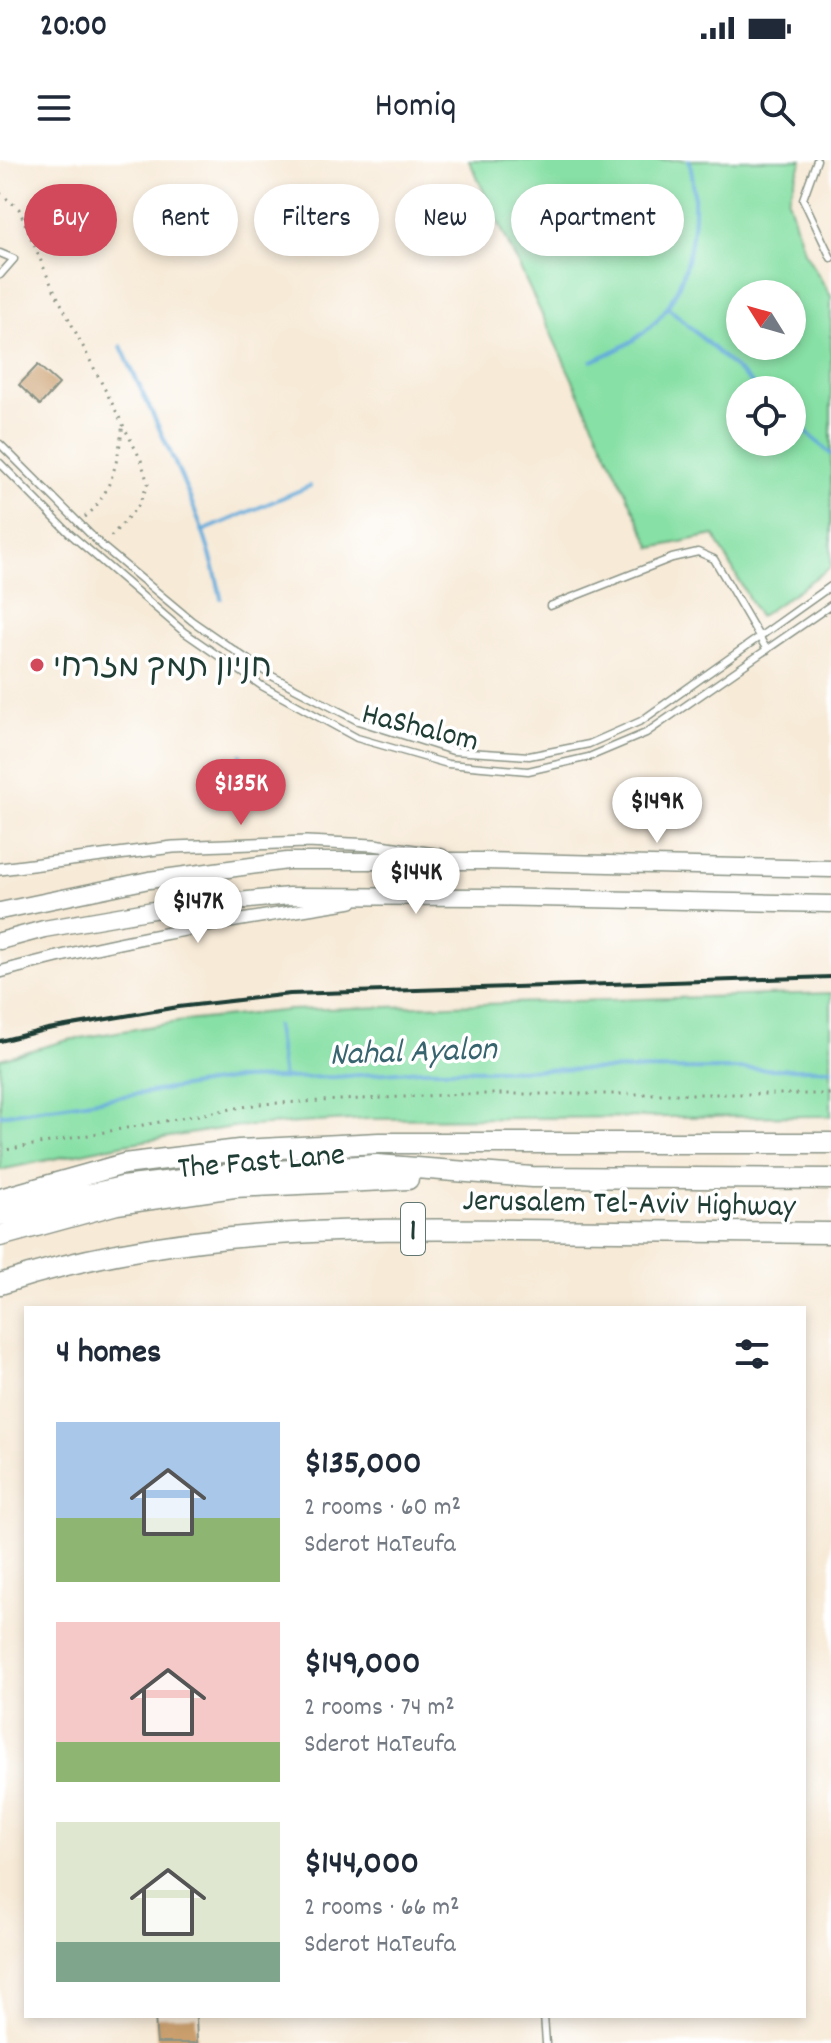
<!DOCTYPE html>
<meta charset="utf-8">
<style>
:root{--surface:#fff;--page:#f6f6f7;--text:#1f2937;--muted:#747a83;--accent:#d1495b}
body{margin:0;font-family:Dekko,"Playpen Sans Hebrew",sans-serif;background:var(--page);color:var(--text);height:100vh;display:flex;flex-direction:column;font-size:30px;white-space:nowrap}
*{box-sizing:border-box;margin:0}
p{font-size:26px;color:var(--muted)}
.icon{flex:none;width:44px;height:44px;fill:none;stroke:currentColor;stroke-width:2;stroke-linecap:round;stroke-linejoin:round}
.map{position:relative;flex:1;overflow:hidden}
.panel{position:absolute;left:24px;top:1146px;width:782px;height:712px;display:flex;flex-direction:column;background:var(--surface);border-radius:0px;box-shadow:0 4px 12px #0003}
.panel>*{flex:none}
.guide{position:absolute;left:24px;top:24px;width:784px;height:72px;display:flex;gap:16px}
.needle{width:52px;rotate:307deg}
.buttons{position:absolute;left:726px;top:120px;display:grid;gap:16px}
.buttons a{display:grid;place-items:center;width:80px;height:80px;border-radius:50%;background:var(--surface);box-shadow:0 4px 12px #0003;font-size:40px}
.price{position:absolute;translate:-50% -68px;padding:0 18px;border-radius:28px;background:#fff;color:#222;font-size:26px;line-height:52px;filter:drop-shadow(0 2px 4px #0008)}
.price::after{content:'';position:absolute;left:50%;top:48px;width:24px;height:18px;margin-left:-12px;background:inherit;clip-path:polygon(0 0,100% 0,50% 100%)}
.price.on{background:var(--accent);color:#fff}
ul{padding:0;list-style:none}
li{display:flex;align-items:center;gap:24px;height:200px;padding:0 32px}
li span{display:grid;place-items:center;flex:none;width:224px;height:160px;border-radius:0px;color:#555}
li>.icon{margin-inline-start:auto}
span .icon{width:96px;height:96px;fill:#fffc;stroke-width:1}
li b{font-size:34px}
h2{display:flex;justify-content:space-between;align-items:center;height:96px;padding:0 32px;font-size:34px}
.tag{padding:0 28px;border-radius:36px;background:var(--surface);box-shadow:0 4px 12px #0003;font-size:28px;line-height:72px}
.tag.on{background:var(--accent);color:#fff}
.status{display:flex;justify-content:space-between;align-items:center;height:56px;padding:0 40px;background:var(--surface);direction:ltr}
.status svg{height:22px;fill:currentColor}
header{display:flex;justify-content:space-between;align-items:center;height:104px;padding:0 32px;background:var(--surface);font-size:36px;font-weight:600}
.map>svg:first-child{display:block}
</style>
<div class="status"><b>20:00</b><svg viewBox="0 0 49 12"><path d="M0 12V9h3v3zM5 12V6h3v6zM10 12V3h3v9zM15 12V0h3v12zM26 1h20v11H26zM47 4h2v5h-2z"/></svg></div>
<header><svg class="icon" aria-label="menu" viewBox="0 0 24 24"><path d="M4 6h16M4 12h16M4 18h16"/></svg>Homiq<svg class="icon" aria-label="search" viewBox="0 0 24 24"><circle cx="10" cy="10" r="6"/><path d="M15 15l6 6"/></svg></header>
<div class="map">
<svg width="831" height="1883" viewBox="0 0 831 1883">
<rect width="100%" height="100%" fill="#fff"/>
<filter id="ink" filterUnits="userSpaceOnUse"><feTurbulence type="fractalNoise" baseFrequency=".0125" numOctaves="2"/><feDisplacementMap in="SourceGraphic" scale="16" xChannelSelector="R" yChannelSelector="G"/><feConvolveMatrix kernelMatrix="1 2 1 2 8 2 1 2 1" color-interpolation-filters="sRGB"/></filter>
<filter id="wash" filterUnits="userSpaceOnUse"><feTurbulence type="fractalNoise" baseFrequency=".006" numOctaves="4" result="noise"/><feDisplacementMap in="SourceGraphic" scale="32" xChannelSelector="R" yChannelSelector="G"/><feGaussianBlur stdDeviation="1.8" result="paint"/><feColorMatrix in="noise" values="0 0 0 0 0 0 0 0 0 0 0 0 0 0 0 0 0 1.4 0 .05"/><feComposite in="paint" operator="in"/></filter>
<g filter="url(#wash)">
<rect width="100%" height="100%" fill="#f7ead7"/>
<path fill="#87e0a5" stroke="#538e6c" stroke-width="2" fill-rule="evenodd" d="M469 0H802L788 39 804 91 831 136V407L759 457 714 375 652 388ZM740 134H792V186H740ZM740 230H792V282H740Z
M831 833V956L367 959 233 967 125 984 0 1010V899L68 880 184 861 290 850Z"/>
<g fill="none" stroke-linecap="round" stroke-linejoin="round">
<path stroke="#64abda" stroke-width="4" d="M668 147 759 230
M121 186C157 267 204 351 221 438
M592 201C613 192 633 183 650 167 691 131 702 50 689 0
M792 259 831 294
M203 371 310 326
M241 595 246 637
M276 866 283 919
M0 955 235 919 335 917 422 910 831 909"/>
</g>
<g id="blocks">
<path fill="#ca9f6d" d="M38 205 59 224 40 245 19 225Z
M196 1856 197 1883H157L155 1857Z"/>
</g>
</g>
<g filter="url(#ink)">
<use href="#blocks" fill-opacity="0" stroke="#8b9486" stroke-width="2"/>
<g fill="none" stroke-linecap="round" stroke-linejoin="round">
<g stroke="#8b9486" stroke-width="9">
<path id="lane" d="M817 0 803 39 831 98
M0 93 14 99 0 115
M0 284 102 386 192 461 270 515 358 561 453 591 529 596 589 584 641 561 831 426
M0 303 69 373 184 472 262 526 357 578 448 604 528 611 589 597 646 573 831 445
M550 446 672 398 698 392 714 399 767 490
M544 1856 546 1883"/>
</g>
<g stroke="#8b9486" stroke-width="14">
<path id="street" d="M0 709 173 687 306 682 374 685 442 695
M0 812C116 779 234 761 352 742"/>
</g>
<g stroke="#8b9486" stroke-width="19">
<path id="secondary" d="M0 751 149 720 287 701H482L831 709
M0 781 44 769 159 749 289 736 481 737 831 744"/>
</g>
<g stroke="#8b9486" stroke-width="23">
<path id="highway" d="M0 1039 124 1004 239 990 379 983H831
M0 1055 122 1027 241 1013 377 1005 532 1017 831 1019
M0 1076 117 1044 234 1027 408 1019
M0 1124C166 1069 343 1068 516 1070 621 1071 726 1072 831 1073"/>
</g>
<path stroke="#8b9486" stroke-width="3" stroke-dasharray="2 6" stroke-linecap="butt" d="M0 33 19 49 49 120 141 300 148 324 138 346 107 381
M85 357C112 336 119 295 123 263
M0 991 259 944 465 934H831"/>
<use href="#lane" stroke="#fff" stroke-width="6"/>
<use href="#street" stroke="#fff" stroke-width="11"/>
<use href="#secondary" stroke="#fff" stroke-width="16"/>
<use href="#highway" stroke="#fff" stroke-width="20"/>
<path stroke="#1f3d34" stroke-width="4" d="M0 881 48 869 178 847 290 834 831 817"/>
</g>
</g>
<circle fill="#d1495b" stroke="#fff" stroke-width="3" cx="37" cy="505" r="8"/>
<g text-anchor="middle" stroke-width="7" stroke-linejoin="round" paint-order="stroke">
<rect fill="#fff" stroke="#627771" stroke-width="2" x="401" y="1043" width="24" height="52" rx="6"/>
<g font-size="30" font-weight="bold" fill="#1f3d34">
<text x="413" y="1079">1</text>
</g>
<g font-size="32" fill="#1f3d34" stroke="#fff" text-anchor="start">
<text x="53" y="516">חניון תמך מזרחי</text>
</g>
<g font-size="32" fill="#1f3d34" stroke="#fff">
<text transform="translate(421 565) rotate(14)" y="11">HaShalom</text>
<text transform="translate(261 999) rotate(-5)" y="11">The Fast Lane</text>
<text transform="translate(629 1041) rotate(1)" y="11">Jerusalem Tel-Aviv Highway</text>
</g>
<g font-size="34" font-style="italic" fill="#37646e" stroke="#fff">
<text transform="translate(413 889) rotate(-2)" y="12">Nahal Ayalon</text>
</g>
</g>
</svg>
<div class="buttons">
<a><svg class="needle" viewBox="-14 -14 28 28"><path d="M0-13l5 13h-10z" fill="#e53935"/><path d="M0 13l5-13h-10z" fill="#747a83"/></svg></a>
<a><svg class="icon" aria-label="locate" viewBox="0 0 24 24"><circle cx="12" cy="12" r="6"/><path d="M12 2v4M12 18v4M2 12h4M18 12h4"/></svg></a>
</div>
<b class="price on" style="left:241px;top:667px">$135K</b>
<b class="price" style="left:657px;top:685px">$149K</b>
<b class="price" style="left:416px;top:756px">$144K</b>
<b class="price" style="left:198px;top:785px">$147K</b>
<div class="guide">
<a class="tag on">Buy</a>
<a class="tag">Rent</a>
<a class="tag">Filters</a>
<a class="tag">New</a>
<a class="tag">Apartment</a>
</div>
<section class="panel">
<h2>4 homes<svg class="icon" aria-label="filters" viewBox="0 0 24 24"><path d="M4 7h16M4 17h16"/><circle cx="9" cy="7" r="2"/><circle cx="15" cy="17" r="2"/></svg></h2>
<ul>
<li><span style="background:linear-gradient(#a9c7e8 60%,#8fb573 0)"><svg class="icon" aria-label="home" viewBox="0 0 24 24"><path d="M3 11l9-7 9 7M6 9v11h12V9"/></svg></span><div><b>$135,000</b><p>2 rooms · 60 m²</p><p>Sderot HaTeufa</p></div></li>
<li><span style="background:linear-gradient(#f6c9c9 75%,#8fb573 0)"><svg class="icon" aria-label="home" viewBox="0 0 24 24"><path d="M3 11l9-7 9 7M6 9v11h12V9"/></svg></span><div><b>$149,000</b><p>2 rooms · 74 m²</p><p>Sderot HaTeufa</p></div></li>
<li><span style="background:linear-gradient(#dfe7d0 75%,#7fa58c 0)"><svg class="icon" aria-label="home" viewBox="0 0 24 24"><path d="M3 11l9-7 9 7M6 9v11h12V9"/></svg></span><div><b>$144,000</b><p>2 rooms · 66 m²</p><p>Sderot HaTeufa</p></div></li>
</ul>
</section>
</div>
